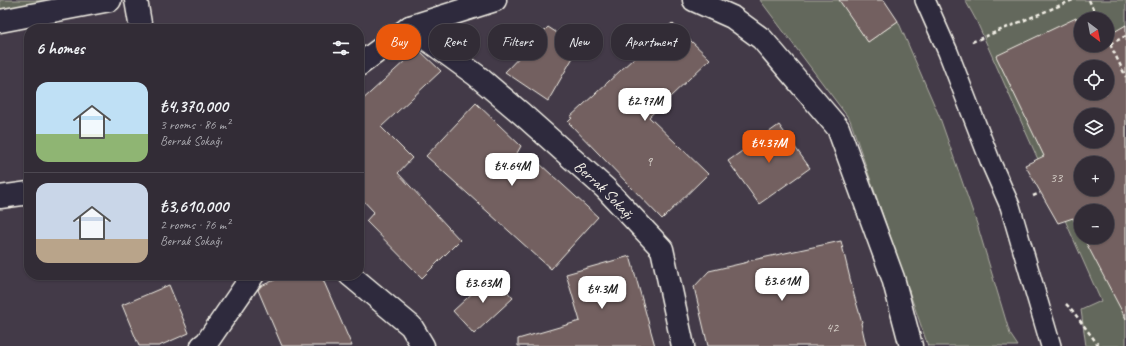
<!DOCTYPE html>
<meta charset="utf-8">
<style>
:root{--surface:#322c36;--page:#3d3842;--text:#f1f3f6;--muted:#a8a7ad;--line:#4d4851;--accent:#ea580c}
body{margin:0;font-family:Caveat,sans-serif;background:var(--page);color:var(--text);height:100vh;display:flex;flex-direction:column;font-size:15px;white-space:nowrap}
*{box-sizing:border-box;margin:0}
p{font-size:13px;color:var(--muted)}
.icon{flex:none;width:22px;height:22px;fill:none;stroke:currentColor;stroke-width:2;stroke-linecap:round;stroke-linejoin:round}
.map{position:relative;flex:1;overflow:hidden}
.drawer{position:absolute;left:24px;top:24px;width:340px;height:256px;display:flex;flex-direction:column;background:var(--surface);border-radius:16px;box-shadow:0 1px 3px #0004,0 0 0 1px var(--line)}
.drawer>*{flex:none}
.hud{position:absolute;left:376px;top:24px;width:380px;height:36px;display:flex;gap:8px}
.needle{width:26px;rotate:148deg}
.buttons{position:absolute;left:1074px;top:12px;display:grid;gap:8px}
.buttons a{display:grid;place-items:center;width:40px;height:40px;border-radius:50%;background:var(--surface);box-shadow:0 1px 3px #0004,0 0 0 1px var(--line);font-size:20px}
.price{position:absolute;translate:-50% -34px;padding:0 9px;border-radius:8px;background:#fff;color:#222;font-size:13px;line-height:26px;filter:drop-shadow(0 1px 2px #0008)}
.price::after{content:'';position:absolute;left:50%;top:24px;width:12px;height:9px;margin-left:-6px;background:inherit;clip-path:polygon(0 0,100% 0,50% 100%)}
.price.selected{background:var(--accent);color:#fff}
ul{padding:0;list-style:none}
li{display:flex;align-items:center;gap:12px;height:100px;padding:0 12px}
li+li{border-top:1px solid var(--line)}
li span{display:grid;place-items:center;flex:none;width:112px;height:80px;border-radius:12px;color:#555}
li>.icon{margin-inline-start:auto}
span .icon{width:48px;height:48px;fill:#fffc;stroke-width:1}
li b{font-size:17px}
h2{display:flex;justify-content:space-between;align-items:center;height:48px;padding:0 12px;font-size:17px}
.pill{padding:0 14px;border-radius:16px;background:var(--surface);box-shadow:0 1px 3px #0004,0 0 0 1px var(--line);font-size:14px;line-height:36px}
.pill.selected{background:var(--accent);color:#fff}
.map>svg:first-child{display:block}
</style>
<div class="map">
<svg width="1126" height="346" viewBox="0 0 1126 346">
<rect width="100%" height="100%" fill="#433a48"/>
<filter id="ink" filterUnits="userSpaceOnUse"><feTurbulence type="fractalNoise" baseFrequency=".025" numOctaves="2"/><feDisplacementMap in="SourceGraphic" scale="8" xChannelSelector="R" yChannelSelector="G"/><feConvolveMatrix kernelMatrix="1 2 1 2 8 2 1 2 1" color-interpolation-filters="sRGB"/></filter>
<g filter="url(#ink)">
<path fill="#64685b" stroke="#acaca2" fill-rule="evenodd" d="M0 0H60L0 15Z
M760 0H857L845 8 868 42 898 21 940 118 977 224 1010 334 1018 346H928L850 120Z
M965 0H1126V346H1086L1081 310 1101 301 976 20ZM1081 19H1107V45H1081ZM1081 67H1107V93H1081ZM1081 115H1107V141H1081ZM1081 163H1107V189H1081ZM1081 211H1107V237H1081Z"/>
<path fill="#736060" stroke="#f4f1e8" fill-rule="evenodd" d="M839 0H884L898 21 868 42Z
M1076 18 1081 28V45H1107V36L1126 25V319L1083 237H1107V211H1081V234L1073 218 1058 223 1025 165 1044 156 996 56ZM1081 67H1107V93H1081ZM1081 115H1107V141H1081ZM1081 163H1107V189H1081Z
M672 23 710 59 649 117 708 174 662 219 568 122 572 118 570 117Z
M548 27 579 47 548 101 505 72Z
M418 49 441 71 381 127 412 158 398 173 460 240 422 278 366 221 374 212 359 196V103Z
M476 103 521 146 504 176 529 154 598 217 551 269 426 156Z
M779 125 810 168 759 204 728 161Z
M841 241 854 295 862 322 861 323 866 346H708L694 287 709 271 748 262V261Z
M630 256 655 346H518V339L580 321 566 274Z
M286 275H321L352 346H282L258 290 261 286Z
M492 275 513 298 474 334 453 311Z
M169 285 189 333 159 346H139L122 305Z"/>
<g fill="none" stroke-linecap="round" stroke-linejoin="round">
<g stroke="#f4f1e8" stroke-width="22">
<path id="lane" d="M925 0 948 52 991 163 1010 206 1051 346"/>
</g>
<g stroke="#f4f1e8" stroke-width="25">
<g id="street">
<path d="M136 0 141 29"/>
<path id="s1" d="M495 0 410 27 476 75 522 114 605 188 662 249 683 346"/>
<path d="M694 0 732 17 762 39 838 128 893 278 911 346"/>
<path d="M0 21 110 0"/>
<path d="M359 65 410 27"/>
<path d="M0 197 29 193"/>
<path d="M350 275 411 326 423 346"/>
<path d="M202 346 207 342 253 275"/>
</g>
</g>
<path stroke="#f4f1e8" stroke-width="2.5" stroke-dasharray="4 3" stroke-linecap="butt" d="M1089 0 1098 19
M1107 38 1126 77
M972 42 1073 0
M1110 44 1126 36
M1033 196 1040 193
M1066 304 1072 310 1099 346"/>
<use href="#lane" stroke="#2f2a3d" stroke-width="19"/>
<use href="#street" stroke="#2f2a3d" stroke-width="22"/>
</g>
</g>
<g text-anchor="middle" stroke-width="3" stroke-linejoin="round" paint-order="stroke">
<g font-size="14" fill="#d4cdc6">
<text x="649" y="166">9</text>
<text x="1056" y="182">33</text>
<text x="832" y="332">42</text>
</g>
<g font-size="16" fill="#f4f1e8" stroke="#2f2a3d">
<text dy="6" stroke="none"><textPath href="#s1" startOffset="343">Berrak Sokağı</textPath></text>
</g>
</g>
</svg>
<div class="buttons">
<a><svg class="needle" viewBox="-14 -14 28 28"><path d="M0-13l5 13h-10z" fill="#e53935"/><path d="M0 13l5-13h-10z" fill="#a8a7ad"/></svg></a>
<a><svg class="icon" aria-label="locate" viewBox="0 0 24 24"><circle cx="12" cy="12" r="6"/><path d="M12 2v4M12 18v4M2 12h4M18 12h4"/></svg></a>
<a><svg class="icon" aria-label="layers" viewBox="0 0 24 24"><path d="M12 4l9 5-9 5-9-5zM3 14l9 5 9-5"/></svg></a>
<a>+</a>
<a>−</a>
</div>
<b class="price" style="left:645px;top:122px">₺2.97M</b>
<b class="price selected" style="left:769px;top:164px">₺4.37M</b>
<b class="price" style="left:512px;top:187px">₺4.64M</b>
<b class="price" style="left:782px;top:302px">₺3.61M</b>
<b class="price" style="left:483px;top:304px">₺3.63M</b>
<b class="price" style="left:602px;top:310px">₺4.3M</b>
<div class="hud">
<a class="pill selected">Buy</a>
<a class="pill">Rent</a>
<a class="pill">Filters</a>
<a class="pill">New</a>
<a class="pill">Apartment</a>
</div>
<section class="drawer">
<h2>6 homes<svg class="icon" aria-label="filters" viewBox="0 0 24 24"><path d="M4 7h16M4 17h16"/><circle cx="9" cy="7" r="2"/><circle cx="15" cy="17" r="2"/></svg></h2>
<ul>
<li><span style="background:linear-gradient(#bfe0f5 65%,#8fb573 0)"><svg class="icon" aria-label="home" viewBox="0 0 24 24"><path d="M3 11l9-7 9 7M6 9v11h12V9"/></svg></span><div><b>₺4,370,000</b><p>3 rooms · 86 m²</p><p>Berrak Sokağı</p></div></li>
<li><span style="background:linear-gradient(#c9d6e8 70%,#b9a48a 0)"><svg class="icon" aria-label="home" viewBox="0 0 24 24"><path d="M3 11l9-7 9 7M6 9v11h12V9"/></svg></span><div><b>₺3,610,000</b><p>2 rooms · 76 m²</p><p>Berrak Sokağı</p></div></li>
</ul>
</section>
</div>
